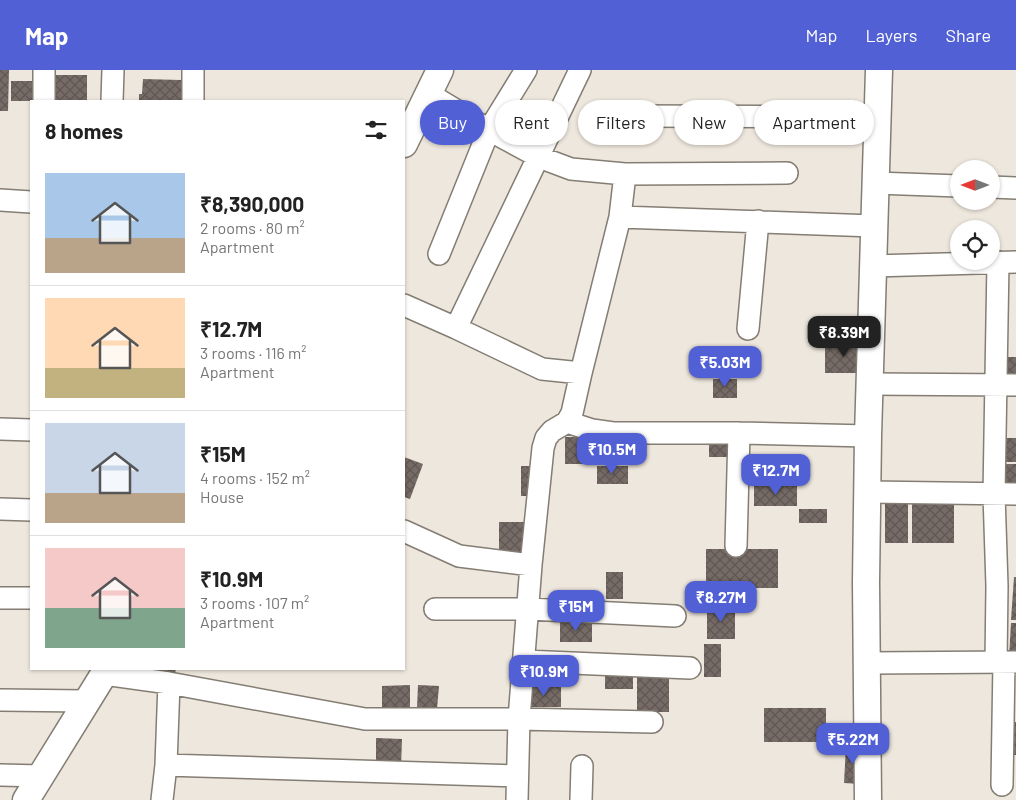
<!DOCTYPE html>
<meta charset="utf-8">
<style>
:root{--surface:#fff;--page:#f2f2f2;--text:#222;--muted:#767676;--line:#e0e0e0;--accent:#5260d6}
body{margin:0;font-family:Barlow,sans-serif;background:var(--page);color:var(--text);height:100vh;display:flex;flex-direction:column;font-size:19px;white-space:nowrap}
*{box-sizing:border-box;margin:0}
p{font-size:16px;color:var(--muted)}
.icon{flex:none;width:28px;height:28px;fill:none;stroke:currentColor;stroke-width:2;stroke-linecap:round;stroke-linejoin:round}
.map{position:relative;flex:1;overflow:hidden}
.panel{position:absolute;left:30px;top:30px;width:375px;height:570px;display:flex;flex-direction:column;background:var(--surface);border-radius:0px;box-shadow:0 1px 4px #0004}
.panel>*{flex:none}
.guide{position:absolute;left:420px;top:30px;width:475px;height:45px;display:flex;gap:10px}
.needle{width:32px;rotate:270deg}
.fabs{position:absolute;left:950px;top:90px;display:grid;gap:10px}
.fabs a{display:grid;place-items:center;width:50px;height:50px;border-radius:50%;background:var(--surface);box-shadow:0 1px 4px #0004;font-size:25px}
.price{position:absolute;translate:-50% -42px;padding:0 11px;border-radius:10px;background:var(--accent);color:#fff;font-size:16px;line-height:32px;filter:drop-shadow(0 1px 2px #0008)}
.price::after{content:'';position:absolute;left:50%;top:30px;width:15px;height:11px;margin-left:-8px;background:inherit;clip-path:polygon(0 0,100% 0,50% 100%)}
.price.on{background:#222;color:#fff}
ul{padding:0;list-style:none}
li{display:flex;align-items:center;gap:15px;height:125px;padding:0 15px}
li+li{border-top:1px solid var(--line)}
li span{display:grid;place-items:center;flex:none;width:140px;height:100px;border-radius:0px;color:#555}
li>.icon{margin-inline-start:auto}
span .icon{width:60px;height:60px;fill:#fffc;stroke-width:1}
li b{font-size:21px}
h2{display:flex;justify-content:space-between;align-items:center;height:60px;padding:0 15px;font-size:21px}
.chip{padding:0 18px;border-radius:22px;background:var(--surface);box-shadow:0 1px 4px #0004;font-size:18px;line-height:45px}
.chip.on{background:var(--accent);color:#fff}
header{display:flex;align-items:center;gap:30px;box-sizing:border-box;height:70px;padding:0 25px;background:var(--accent);color:#fff}
header strong{font-size:24px}
nav{display:flex;gap:28px;margin-inline-start:auto;font-size:18px}
.map>svg:first-child{display:block}
</style>
<header>
<strong>Map</strong>
<nav><a>Map</a><a>Layers</a><a>Share</a></nav>
</header>
<div class="map">
<svg width="1016" height="730" viewBox="0 0 1016 730">
<defs>
<pattern id="building-cross-hatch" width="8" height="8" patternUnits="userSpaceOnUse" patternTransform="scale(1.25)"><rect width="8" height="8" fill="#766b66"/><path d="M0 0l8 8M0 8l8-8" fill="none" stroke="#605753"/></pattern>
</defs>
<rect width="100%" height="100%" fill="#eee7dd"/>
<path fill="url(#building-cross-hatch)" d="M0 0H9L8 41H0Z
M53 5H87V31H53Z
M143 9 181 10V31H139V24H142Z
M11 11H35V31H11Z
M825 272H863V303H825Z
M1006 287H1016V303H1006Z
M713 309H737V328H713Z
M709 364H735V387H709Z
M565 367H606V394H565Z
M1001 368H1016V392H1001Z
M404 387 423 394 410 429 404 427Z
M1001 394H1016V416H1001Z
M521 396H538V426H521Z
M597 396H628V414H597Z
M754 415H797V436H754Z
M885 426H908V473H885Z
M912 427H954V473H912Z
M799 439H827V453H799Z
M499 452H524V485H499Z
M706 479H778V518H706Z
M606 502H623V529H606Z
M1014 507H1016V550H1011Z
M707 537H735V569H707Z
M560 551H592V572H560Z
M1011 553H1016V588L1009 587Z
M704 574H721V607H704Z
M131 599H176L174 608Z
M605 599H633V619H605Z
M637 600H669V642H637Z
M410 615V642H382V616Z
M418 615 439 616 437 639 417 638Z
M527 617H561V637H527Z
M764 638H826V672H764Z
M1006 652H1016V685H1006Z
M376 668 402 669 401 698H376Z
M846 676 862 677 860 714 844 713Z"/>
<g fill="none" stroke-linecap="round" stroke-linejoin="round">
<g stroke="#837d73" stroke-width="24">
<path id="minor" d="M429 24 489 60 539 87 571 99 625 104 787 103
M44 31V0
M112 31 113 0
M193 31V0
M636 46 877 47
M876 113 959 116
M991 117 1016 118
M0 130 31 132
M620 147 874 156
M439 184 489 60 526 0
M873 196 1016 192
M404 235 456 258 542 299 581 303
M456 258 580 0
M748 259 758 151
M869 314 1016 315
M567 352 592 360 613 363H739L868 366
M0 359 31 360
M868 422 1016 424
M0 439 31 440
M404 461 459 486 531 495
M736 476 739 363
M0 528H31
M435 539H528L675 546
M524 591 690 598
M996 592 997 516 994 424 998 192
M868 593 1016 592
M104 604 169 613 365 649H519L652 652
M0 630 86 631
M166 695 517 706
M0 705 41 706
M1002 715 1004 592
M162 730 166 695 169 613
M517 730 519 649 531 495 543 378 546 368 552 361 567 352 572 343 581 303 620 147 625 104
M581 730 582 696"/>
</g>
<g stroke="#837d73" stroke-width="29">
<path id="tertiary" d="M404 74 440 0
M26 730 107 599
M868 730 866 512 868 366 879 0"/>
</g>
<use href="#minor" stroke="#fff" stroke-width="21"/>
<use href="#tertiary" stroke="#fff" stroke-width="26"/>
</g>
</svg>
<div class="fabs">
<a><svg class="needle" viewBox="-14 -14 28 28"><path d="M0-13l5 13h-10z" fill="#e53935"/><path d="M0 13l5-13h-10z" fill="#767676"/></svg></a>
<a><svg class="icon" aria-label="locate" viewBox="0 0 24 24"><circle cx="12" cy="12" r="6"/><path d="M12 2v4M12 18v4M2 12h4M18 12h4"/></svg></a>
</div>
<b class="price on" style="left:844px;top:288px">₹8.39M</b>
<b class="price" style="left:725px;top:318px">₹5.03M</b>
<b class="price" style="left:612px;top:405px">₹10.5M</b>
<b class="price" style="left:776px;top:426px">₹12.7M</b>
<b class="price" style="left:721px;top:553px">₹8.27M</b>
<b class="price" style="left:576px;top:562px">₹15M</b>
<b class="price" style="left:544px;top:627px">₹10.9M</b>
<b class="price" style="left:853px;top:695px">₹5.22M</b>
<div class="guide">
<a class="chip on">Buy</a>
<a class="chip">Rent</a>
<a class="chip">Filters</a>
<a class="chip">New</a>
<a class="chip">Apartment</a>
</div>
<section class="panel">
<h2>8 homes<svg class="icon" aria-label="filters" viewBox="0 0 24 24"><path d="M4 7h16M4 17h16"/><circle cx="9" cy="7" r="2"/><circle cx="15" cy="17" r="2"/></svg></h2>
<ul>
<li><span style="background:linear-gradient(#a9c7e8 65%,#b9a48a 0)"><svg class="icon" aria-label="home" viewBox="0 0 24 24"><path d="M3 11l9-7 9 7M6 9v11h12V9"/></svg></span><div><b>₹8,390,000</b><p>2 rooms · 80 m²</p><p>Apartment</p></div></li>
<li><span style="background:linear-gradient(#ffd9b3 70%,#c2b280 0)"><svg class="icon" aria-label="home" viewBox="0 0 24 24"><path d="M3 11l9-7 9 7M6 9v11h12V9"/></svg></span><div><b>₹12.7M</b><p>3 rooms · 116 m²</p><p>Apartment</p></div></li>
<li><span style="background:linear-gradient(#c9d6e8 70%,#b9a48a 0)"><svg class="icon" aria-label="home" viewBox="0 0 24 24"><path d="M3 11l9-7 9 7M6 9v11h12V9"/></svg></span><div><b>₹15M</b><p>4 rooms · 152 m²</p><p>House</p></div></li>
<li><span style="background:linear-gradient(#f6c9c9 60%,#7fa58c 0)"><svg class="icon" aria-label="home" viewBox="0 0 24 24"><path d="M3 11l9-7 9 7M6 9v11h12V9"/></svg></span><div><b>₹10.9M</b><p>3 rooms · 107 m²</p><p>Apartment</p></div></li>
</ul>
</section>
</div>
